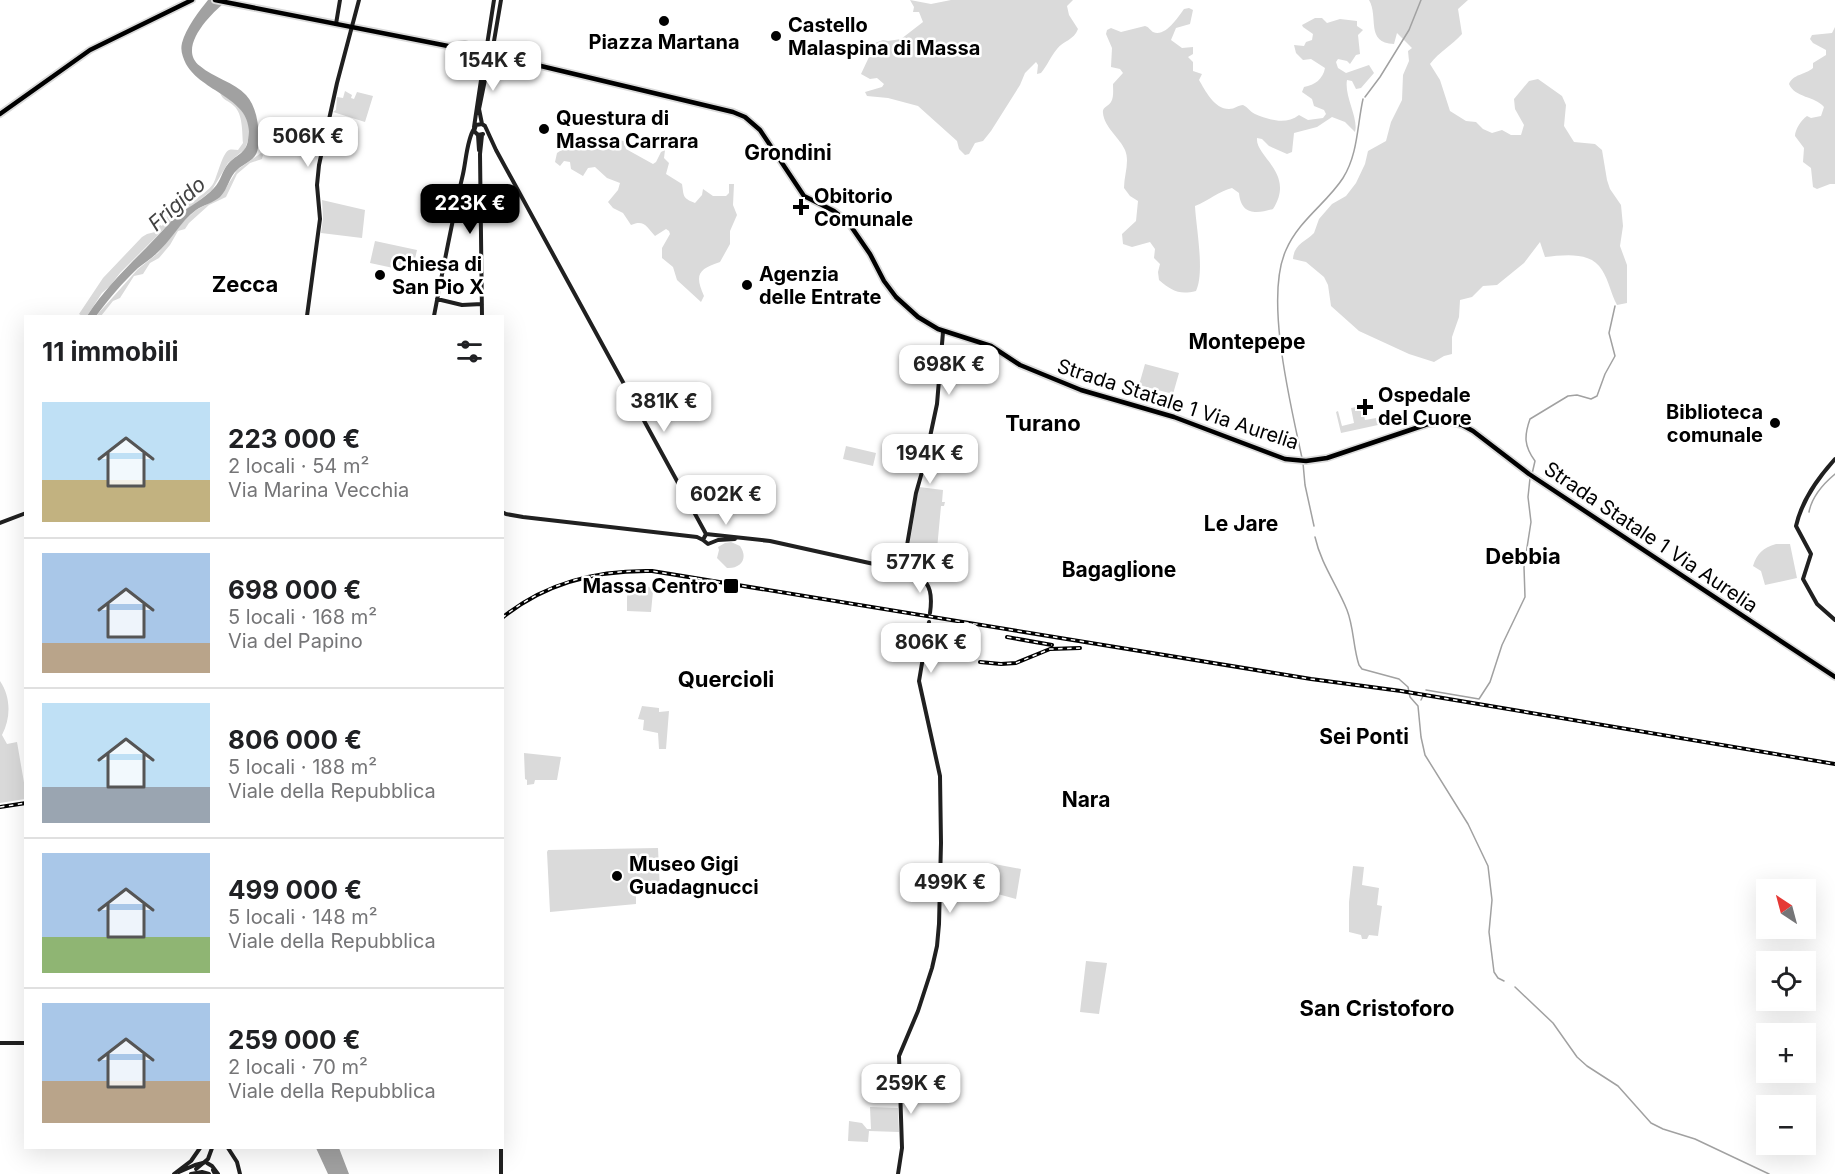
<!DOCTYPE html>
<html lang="it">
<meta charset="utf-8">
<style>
:root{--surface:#fff;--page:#f2f2f2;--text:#202124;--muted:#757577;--line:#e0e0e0;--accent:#000}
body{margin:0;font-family:Inter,sans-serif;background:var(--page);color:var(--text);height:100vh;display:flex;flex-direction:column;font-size:22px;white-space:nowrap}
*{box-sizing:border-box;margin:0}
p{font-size:20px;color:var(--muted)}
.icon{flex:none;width:33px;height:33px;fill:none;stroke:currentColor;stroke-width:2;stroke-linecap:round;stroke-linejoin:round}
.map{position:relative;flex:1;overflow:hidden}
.panel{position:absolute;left:24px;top:315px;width:480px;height:834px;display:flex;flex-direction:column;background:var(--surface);border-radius:0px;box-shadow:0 6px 24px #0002}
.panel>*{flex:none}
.needle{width:39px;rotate:324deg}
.tools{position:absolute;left:1756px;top:879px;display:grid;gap:12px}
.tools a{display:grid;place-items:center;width:60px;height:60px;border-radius:0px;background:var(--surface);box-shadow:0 6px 24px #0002;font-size:30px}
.price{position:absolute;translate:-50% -51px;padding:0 14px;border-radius:12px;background:#fff;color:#222;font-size:20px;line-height:39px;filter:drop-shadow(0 2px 3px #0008)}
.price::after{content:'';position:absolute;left:50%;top:36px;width:18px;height:14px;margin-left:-9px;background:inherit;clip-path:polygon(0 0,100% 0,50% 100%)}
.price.on{background:var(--accent);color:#fff}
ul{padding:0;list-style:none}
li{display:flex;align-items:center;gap:18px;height:150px;padding:0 18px}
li+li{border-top:2px solid var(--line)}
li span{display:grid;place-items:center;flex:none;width:168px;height:120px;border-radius:0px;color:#555}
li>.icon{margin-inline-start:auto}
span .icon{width:72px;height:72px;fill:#fffc;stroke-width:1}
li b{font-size:26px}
h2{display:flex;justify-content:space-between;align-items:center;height:72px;padding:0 18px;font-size:26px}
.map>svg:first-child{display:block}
</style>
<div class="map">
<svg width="1835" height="1174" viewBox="0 0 1835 1174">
<rect width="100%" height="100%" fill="#fff"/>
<path fill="#dadada" d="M910 0 931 4 951 0H1073L1067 6 1069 15 1078 29C1074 40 1063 41 1057 49 1051 56 1047 66 1041 73L1037 74 1038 65 1036 62 1025 73 1020 85 991 131 983 141 975 143 969 154 965 155 959 149 957 141 918 106 888 98 867 96 865 92 882 87 884 84 877 78 870 79 861 74 869 57 870 45 883 40 888 41 901 39 923 22 919 12H913L914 7Z
M1369 0H1468L1458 9 1462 34C1452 45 1439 52 1430 64L1440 80 1450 111 1466 121 1476 122 1483 129 1492 133 1502 130 1511 135H1521L1524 125 1515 109 1514 99 1529 81 1538 79 1562 96 1566 105 1564 126 1574 142 1595 144 1602 150 1607 180 1610 189 1621 205 1623 226 1620 246 1627 265V303L1617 305C1611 294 1609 281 1602 270 1591 251 1564 255 1545 257L1540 242 1524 263 1497 285 1483 286 1472 297 1460 300 1459 317 1452 337V354L1444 356 1434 362 1409 354 1359 331 1331 306 1328 285 1324 277 1306 262 1293 259C1294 244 1305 242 1314 233L1319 219 1332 204 1346 196 1356 183 1365 164 1368 151 1386 141 1391 122 1402 100 1403 75 1409 61 1408 51 1412 48 1397 33 1394 44C1365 43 1379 17 1369 0Z
M1189 8 1193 10 1190 24 1176 28 1171 40 1182 48 1193 47V54L1188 57 1193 62V71L1202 74 1199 80C1205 90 1214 109 1229 109 1235 109 1238 105 1243 105 1248 107 1250 112 1255 114 1269 120 1286 125 1299 115L1308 120 1323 118 1326 114 1324 110 1314 106 1312 99 1302 92 1304 87C1315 85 1323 79 1325 68L1311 59 1303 60 1296 53 1294 45 1304 46 1306 42 1312 40 1313 34 1303 27 1302 25 1315 18H1322L1327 23 1340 19 1357 21V26L1363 30 1358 35 1360 54 1356 55 1350 64 1347 61 1338 59 1336 62 1338 68 1346 73 1369 65 1374 73 1361 88 1356 89 1352 81 1347 80C1344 96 1359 119 1355 132L1345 122 1332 117 1317 127 1294 133 1292 152 1287 154 1269 146 1262 139 1257 138C1255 157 1296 173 1273 209 1256 214 1241 215 1239 193L1232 188C1219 191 1208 201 1195 206 1196 227 1205 272 1196 291 1179 295 1172 291 1159 280L1158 272 1160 264 1154 258 1155 249 1150 242 1132 247 1123 244 1122 234 1136 221 1138 201 1130 196 1124 188C1124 175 1130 162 1125 150 1120 138 1104 127 1103 113 1102 107 1108 107 1111 102 1114 97 1113 90 1113 84L1123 73 1120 69 1111 67 1112 48 1106 34 1107 30 1111 28 1121 32 1145 26C1149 27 1150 30 1153 32 1165 38 1179 16 1184 9Z
M1835 27V184H1830L1817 189 1813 187 1811 168 1803 162 1804 148 1795 136C1795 130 1801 120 1807 116L1811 118 1821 116 1824 107C1815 96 1795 98 1789 84 1793 74 1805 75 1813 68V63L1826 55V50L1813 43 1810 39 1812 35 1832 33Z
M345 91 352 95 351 98 354 99 357 92 373 96 365 122 333 112 336 110 337 97 343 98Z
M220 93 236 103 248 120 249 137 245 149 228 163 212 190 163 230 120 273 110 286 102 293 87 316H82L79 314 103 278 142 237 147 234 155 232 160 225 162 226 167 216C180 208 206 195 213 184 217 178 222 153 229 150 232 149 235 150 238 150L243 143C242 132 243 114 234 106 228 100 223 101 220 93Z
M596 137 624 141 626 149 653 164 656 162 661 152 665 150 664 158 669 163 666 174 682 184C684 196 682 198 695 203L702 195 703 189 713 196H726L729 193V184H734L733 205 737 215 730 231V244L720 262C699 269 694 274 704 296L701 302 677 280 673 267 662 258V248L670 234 669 231 666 229 655 236C647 227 644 219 631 225L623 213 613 208 608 202 618 190 620 183 607 178 595 167 588 168 583 176 571 169 570 162 564 161 560 166 555 162 557 153 560 151 579 145 581 148 584 147 587 139Z
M261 153 263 155 262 159 250 163 237 174 226 197 209 205 189 223 185 229 178 231 170 245 159 258 150 263 143 274 134 276 120 298 113 301 101 316H96L138 269 158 253 182 223 196 210 213 201 226 188 237 170Z
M322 200 365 210 362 238 321 233 323 218Z
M375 241 417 250 412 272 370 263Z
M1145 364 1179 373 1173 394 1139 385Z
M1362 406 1365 420 1376 418 1378 425 1341 433 1336 412 1338 411 1342 426 1354 423 1351 408Z
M846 446 876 453 873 466 843 459Z
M919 487 943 490 942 502H945L944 506H941L936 560 909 555 908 553Z
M731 542 740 546C749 559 740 569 727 568L717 558 719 550 718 547 725 543Z
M1776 544H1790L1797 578 1765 585 1761 571 1753 566C1757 553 1763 548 1776 544Z
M630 584 649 587 653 591 651 612 627 611V597Z
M0 681C11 697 11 718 2 735L7 744 17 742 26 794 25 799 0 803Z
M642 706 659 708V712L669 711 666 749H659L658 733 643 730 644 720 638 719Z
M524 753 561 757 557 780H535L534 784 527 785V780L525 779Z
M658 848 660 891 636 893V904L550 912 547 852 548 850Z
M989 863 1021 869 1016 899 983 890Z
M1353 866 1364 867 1362 885 1379 888 1377 905 1382 906 1378 936 1369 935 1367 939H1362L1361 935 1349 932V902Z
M1086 961 1107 963 1099 1014 1080 1012Z
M870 1107 898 1108 899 1132 869 1131 868 1142 848 1141 849 1121 862 1123 867 1129H871Z"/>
<path fill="#a1a1a1" d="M208 0H228C212 12 176 48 200 66 214 78 234 82 246 95 258 108 260 132 258 148 256 161 245 162 237 170 229 177 228 189 220 197 213 203 203 205 196 210 180 222 171 241 156 254 151 259 144 263 138 268 123 282 108 300 96 316H87C104 290 124 270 146 248 157 237 167 225 178 215 190 206 204 199 214 188 221 181 222 171 228 164 235 155 246 154 248 140 256 98 203 94 186 64 183 57 180 51 182 43 186 28 199 11 208 0Z
M316 1148H339L349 1174H328Z"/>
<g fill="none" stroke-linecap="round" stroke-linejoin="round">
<path stroke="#a1a1a1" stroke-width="1.5" d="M1365 97 1380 77 1409 30 1421 0
M1302 458C1291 406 1264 298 1286 250 1299 220 1327 203 1343 178 1358 154 1357 126 1363 99
M1303 463 1305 485 1314 526
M1532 474 1535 461C1524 446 1524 436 1530 419L1568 396 1577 395 1591 399 1597 396 1605 374 1615 356 1609 333 1615 306
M1809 512C1812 496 1823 484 1835 474
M1315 537C1321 564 1337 585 1347 610 1354 628 1353 647 1359 665L1362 669 1399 679 1408 687 1410 697 1418 706 1421 737 1425 755 1468 824 1488 866 1492 900 1489 932 1494 972 1498 978 1504 981
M1426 690 1479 699 1490 682 1502 645 1525 597 1524 567 1531 522 1528 497 1530 478
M1421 700 1424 694
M1515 987 1553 1023 1577 1057 1587 1066 1618 1086 1651 1123 1663 1129 1695 1139 1769 1174"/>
<g stroke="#dbdbdb" stroke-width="8">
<path id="primary" d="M215 0 448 46 464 53 479 54
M479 53a8 8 0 1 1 16 0a8 8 0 1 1-16 0Z
M450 46 465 44 480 49
M495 53 499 56 733 112 745 117 760 130 804 196 834 211 848 222 870 254 884 281 896 297 918 317 938 329 991 346 1020 365 1081 390 1174 417 1285 459 1306 461 1327 458 1428 424 1448 422 1462 425 1473 431 1529 474 1835 677
M0 114 90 50 192 0"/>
</g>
<path stroke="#202020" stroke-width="4" d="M336 24 340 0
M487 45 494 0
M493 47 501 0
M489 60 479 109 482 124 485 126 496 150 706 534
M482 124 476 125 474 131 478 135 483 134
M474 127 484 60
M478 135 479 150
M482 135 480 154 482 316
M437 299 462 305 482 304
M307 316 320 219 317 185 319 165 337 83 359 0
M434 316C443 269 452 221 463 174 466 161 467 139 474 129
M1835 459C1817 479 1802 500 1796 526L1811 554 1803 579 1817 604 1835 620
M502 512 506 514 523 517 697 537 703 540
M0 523 26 513
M706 534 770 541 901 570
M706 534 703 540 708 544 718 540 735 539
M902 564 905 557 916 493 924 465 937 404 943 332
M904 571 907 567 902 564 899 567 901 570C927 578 934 585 930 613
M0 1043H26
M228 1148 237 1162 240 1174
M501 1148V1174
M207 1163 212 1166 218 1174
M213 1170 215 1174
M179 1172 195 1165 203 1163
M174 1174 191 1161 200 1148
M191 1174 202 1172 209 1174
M898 1174 902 1148 899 1056 918 1011 932 968 937 946 939 924 941 843 940 776 919 681 929 622"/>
<use href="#primary" stroke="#000" stroke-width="4.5"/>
<g stroke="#000" stroke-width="4">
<path id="rail" d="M502 618C546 582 597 570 652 571L1311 679 1401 691 1835 764
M1007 637 1052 645
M980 662 1001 664 1016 663 1050 649 1080 648
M0 807 26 803"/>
</g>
<use href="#rail" stroke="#fff" stroke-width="1.5" stroke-dasharray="4.5" stroke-linecap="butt"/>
<path stroke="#202020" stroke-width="4" d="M196 1169 208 1159 212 1148"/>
</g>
<g fill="#000" stroke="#fff" stroke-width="2">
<circle cx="664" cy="21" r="6"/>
<circle cx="776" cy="36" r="6"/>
<circle cx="544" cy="129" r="6"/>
<path d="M798 198h6v6h6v6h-6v6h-6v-6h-6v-6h6z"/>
<circle cx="380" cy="275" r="6"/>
<circle cx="747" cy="285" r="6"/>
<path d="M1362 398h6v6h6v6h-6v6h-6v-6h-6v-6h6z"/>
<circle cx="1775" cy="423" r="6"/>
<rect x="723" y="578" width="16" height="16" rx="3"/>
<circle cx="617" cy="876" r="6"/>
</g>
<g text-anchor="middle" stroke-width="5" stroke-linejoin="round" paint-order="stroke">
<g font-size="20" font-weight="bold" fill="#000" stroke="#fff" text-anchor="start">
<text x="788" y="32">Castello<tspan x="788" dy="23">Malaspina di Massa</tspan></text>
<text x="664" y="49" text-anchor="middle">Piazza Martana</text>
<text x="556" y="125">Questura di<tspan x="556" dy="23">Massa Carrara</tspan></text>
<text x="814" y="203">Obitorio<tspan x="814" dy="23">Comunale</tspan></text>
<text x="392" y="271">Chiesa di<tspan x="392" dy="23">San Pio X</tspan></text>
<text x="759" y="281">Agenzia<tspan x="759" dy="23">delle Entrate</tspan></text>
<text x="1378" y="402">Ospedale<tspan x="1378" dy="23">del Cuore</tspan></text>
<text x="1763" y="419" text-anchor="end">Biblioteca<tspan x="1763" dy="23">comunale</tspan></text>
<text x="718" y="593" text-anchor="end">Massa Centro</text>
<text x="629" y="871">Museo Gigi<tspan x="629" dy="23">Guadagnucci</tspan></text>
</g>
<g font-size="20" fill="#000" stroke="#fff">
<text transform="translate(1178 404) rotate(18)" y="7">Strada Statale 1 Via Aurelia</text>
<text transform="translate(1651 537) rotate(34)" y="7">Strada Statale 1 Via Aurelia</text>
</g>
<g font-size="21" font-weight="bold" fill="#000" stroke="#fff">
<text x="788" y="160">Grondini</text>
<text x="1247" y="349">Montepepe</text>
<text x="1241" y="531">Le Jare</text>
<text x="1119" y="577">Bagaglione</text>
<text x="1364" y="744">Sei Ponti</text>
<text x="1086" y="807">Nara</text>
</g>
<g font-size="21" font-style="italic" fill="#424242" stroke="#fff">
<text transform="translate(177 204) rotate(-42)" y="7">Frigido</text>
</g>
<g font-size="22" font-weight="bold" fill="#000" stroke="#fff">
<text x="245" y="292">Zecca</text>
<text x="1043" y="431">Turano</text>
<text x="1523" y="564">Debbia</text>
<text x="726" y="687">Quercioli</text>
<text x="1377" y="1016">San Cristoforo</text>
</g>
</g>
</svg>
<div class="tools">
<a><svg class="needle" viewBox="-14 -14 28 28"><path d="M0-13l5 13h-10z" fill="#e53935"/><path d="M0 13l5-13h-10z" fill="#757577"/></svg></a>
<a><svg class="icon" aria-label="locate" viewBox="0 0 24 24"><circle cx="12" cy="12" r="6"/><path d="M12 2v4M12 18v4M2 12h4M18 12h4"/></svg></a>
<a>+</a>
<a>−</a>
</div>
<b class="price" style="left:493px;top:92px">154K €</b>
<b class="price" style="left:308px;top:168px">506K €</b>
<b class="price on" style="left:470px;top:235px">223K €</b>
<b class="price" style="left:949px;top:396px">698K €</b>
<b class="price" style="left:664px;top:433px">381K €</b>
<b class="price" style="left:930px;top:485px">194K €</b>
<b class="price" style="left:726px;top:526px">602K €</b>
<b class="price" style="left:920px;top:594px">577K €</b>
<b class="price" style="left:931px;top:674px">806K €</b>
<b class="price" style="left:950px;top:914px">499K €</b>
<b class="price" style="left:911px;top:1115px">259K €</b>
<section class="panel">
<h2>11 immobili<svg class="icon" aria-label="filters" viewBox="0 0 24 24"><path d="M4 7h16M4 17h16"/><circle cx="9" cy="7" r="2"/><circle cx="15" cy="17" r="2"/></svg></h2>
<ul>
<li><span style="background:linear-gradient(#bfe0f5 65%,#c2b280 0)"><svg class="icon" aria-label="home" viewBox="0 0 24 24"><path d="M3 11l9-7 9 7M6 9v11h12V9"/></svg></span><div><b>223 000 €</b><p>2 locali · 54 m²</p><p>Via Marina Vecchia</p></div></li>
<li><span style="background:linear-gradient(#a9c7e8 75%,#b9a48a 0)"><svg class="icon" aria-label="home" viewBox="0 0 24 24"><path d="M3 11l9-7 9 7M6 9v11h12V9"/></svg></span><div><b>698 000 €</b><p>5 locali · 168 m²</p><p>Via del Papino</p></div></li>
<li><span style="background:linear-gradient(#bfe0f5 70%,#9aa5b1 0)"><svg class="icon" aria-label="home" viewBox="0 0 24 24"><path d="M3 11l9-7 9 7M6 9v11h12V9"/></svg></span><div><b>806 000 €</b><p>5 locali · 188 m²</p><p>Viale della Repubblica</p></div></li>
<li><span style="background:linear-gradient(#a9c7e8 70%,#8fb573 0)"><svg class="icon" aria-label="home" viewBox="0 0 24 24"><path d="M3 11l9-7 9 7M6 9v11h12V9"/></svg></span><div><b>499 000 €</b><p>5 locali · 148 m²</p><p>Viale della Repubblica</p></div></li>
<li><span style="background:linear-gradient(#a9c7e8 65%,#b9a48a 0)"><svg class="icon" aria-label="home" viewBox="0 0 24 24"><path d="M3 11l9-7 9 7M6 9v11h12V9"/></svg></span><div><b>259 000 €</b><p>2 locali · 70 m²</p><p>Viale della Repubblica</p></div></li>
</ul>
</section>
</div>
